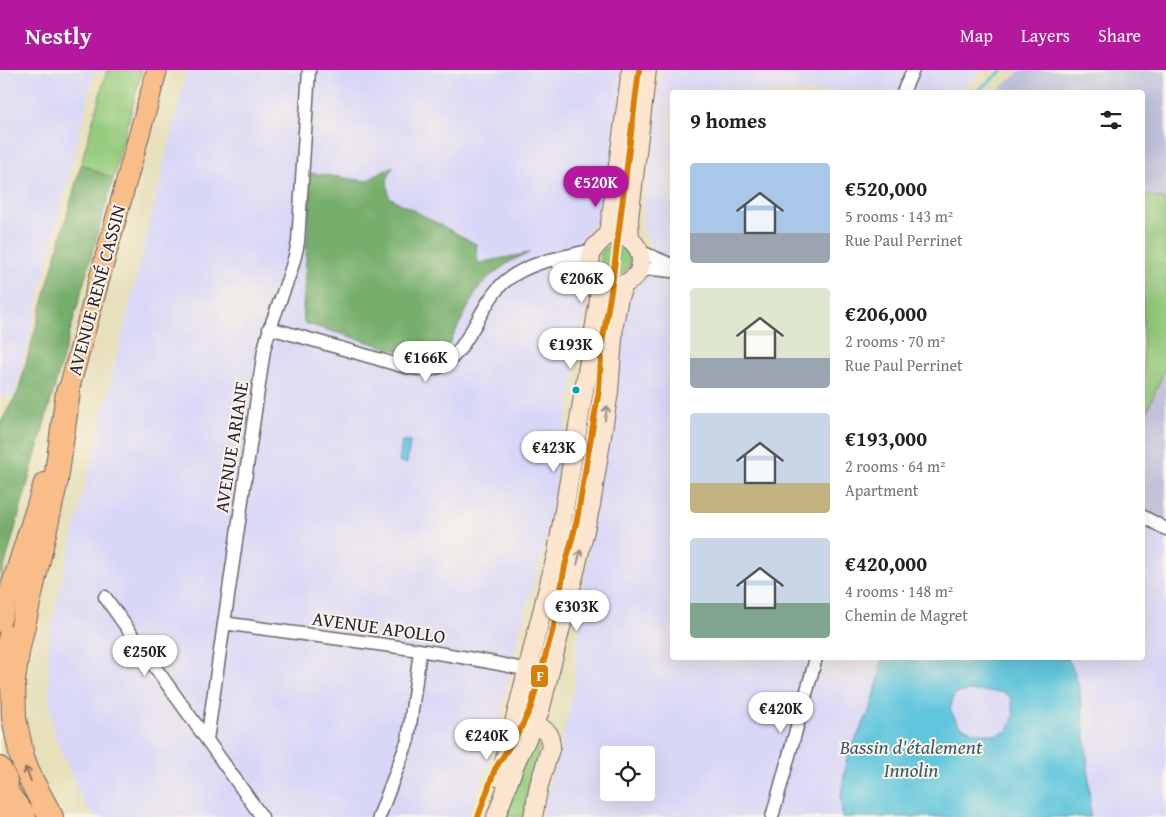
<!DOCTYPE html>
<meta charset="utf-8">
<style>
:root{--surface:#fff;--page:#f6f6f6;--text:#222;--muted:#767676;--accent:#b5179e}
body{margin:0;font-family:"Gentium Book Plus",serif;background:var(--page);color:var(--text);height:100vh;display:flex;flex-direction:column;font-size:19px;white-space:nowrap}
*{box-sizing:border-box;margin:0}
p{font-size:16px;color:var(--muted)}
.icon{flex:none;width:28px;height:28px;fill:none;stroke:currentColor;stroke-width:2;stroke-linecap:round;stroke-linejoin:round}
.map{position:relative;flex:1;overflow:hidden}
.side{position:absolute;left:670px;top:20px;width:475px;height:570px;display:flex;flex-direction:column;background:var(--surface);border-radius:5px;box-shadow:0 5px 20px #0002}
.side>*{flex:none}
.tools{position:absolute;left:600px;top:676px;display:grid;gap:10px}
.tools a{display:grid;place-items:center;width:55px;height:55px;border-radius:5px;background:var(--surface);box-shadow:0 5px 20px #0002;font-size:25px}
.price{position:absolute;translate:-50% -42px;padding:0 11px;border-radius:18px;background:#fff;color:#222;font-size:16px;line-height:32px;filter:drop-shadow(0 1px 2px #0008)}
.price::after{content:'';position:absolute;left:50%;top:30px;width:15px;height:11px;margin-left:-8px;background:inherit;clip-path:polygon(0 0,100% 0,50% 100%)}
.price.active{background:var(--accent);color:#fff}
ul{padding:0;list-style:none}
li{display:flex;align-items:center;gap:15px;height:125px;padding:0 20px}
li span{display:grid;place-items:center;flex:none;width:140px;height:100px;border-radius:5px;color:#555}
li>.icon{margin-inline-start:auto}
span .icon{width:60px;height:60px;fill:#fffc;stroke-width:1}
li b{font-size:21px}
h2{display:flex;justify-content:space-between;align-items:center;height:60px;padding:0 20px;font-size:21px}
header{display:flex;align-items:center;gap:30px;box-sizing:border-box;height:70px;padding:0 25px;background:var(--accent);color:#fff}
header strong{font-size:24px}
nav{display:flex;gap:28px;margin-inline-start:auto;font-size:18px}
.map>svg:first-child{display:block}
</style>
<header>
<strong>Nestly</strong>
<nav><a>Map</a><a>Layers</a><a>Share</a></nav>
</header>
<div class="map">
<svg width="1166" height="747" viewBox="0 0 1166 747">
<rect width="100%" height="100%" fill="#fcf5e5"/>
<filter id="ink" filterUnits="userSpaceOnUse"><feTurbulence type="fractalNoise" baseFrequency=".02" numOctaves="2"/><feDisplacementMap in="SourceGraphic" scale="10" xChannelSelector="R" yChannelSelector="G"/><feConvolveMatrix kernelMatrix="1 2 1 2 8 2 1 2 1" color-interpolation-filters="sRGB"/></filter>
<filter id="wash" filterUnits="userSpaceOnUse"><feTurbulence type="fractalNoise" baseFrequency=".0096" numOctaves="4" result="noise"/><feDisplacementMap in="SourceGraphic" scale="20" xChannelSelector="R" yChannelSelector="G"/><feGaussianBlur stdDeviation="1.12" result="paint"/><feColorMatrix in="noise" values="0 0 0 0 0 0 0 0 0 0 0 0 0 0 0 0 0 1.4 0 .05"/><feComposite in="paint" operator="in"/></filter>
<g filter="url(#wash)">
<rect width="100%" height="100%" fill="#e7e0bb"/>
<path fill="#d9d7f8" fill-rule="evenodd" d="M0 0H95L15 325 0 327Z
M187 0H625L603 143 579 171 580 201 589 216 547 468 520 558 493 679 468 747H94L81 727 55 668 49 627V564Z
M661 0H984L958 22H672V588H1142L1143 456 1166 468V747H541L568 647 575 611 580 538 629 220 646 201 652 177 642 157ZM609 685H646V722H609Z"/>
<path fill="#c0c2dd" d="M1021 0H1166V130L1143 124 1142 22H996Z
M1166 296V456L1143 443V351Z"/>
<path fill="#93ca7c" stroke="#5a765c" d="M107 0H142L113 109 81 94Z
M1143 124 1166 130V296L1143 351Z
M610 174H613L609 205C594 196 598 183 610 174Z
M619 174 628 180 631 192 625 202 615 206Z
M534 667 539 668 541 672 530 709 523 747H505L525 681Z"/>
<path fill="#76ae6c" stroke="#4c6854" d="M81 94 113 109 0 512V350H2L18 322Z
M393 96 387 110 389 127 476 174 478 193 529 183 511 191 489 207 477 220 449 274 441 281 432 284 412 285 304 253 303 238 311 103 366 111Z"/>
<path fill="#60c6dd" stroke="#41748c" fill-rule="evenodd" d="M402 371 410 372 407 393 399 392Z
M882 588H1067C1080 606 1080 629 1083 651 1087 683 1090 714 1090 747H842L841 726 847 687 871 638 880 604ZM968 621 1004 622 1011 628 1014 645 1008 661 995 665 973 662 959 655 950 640 954 624Z"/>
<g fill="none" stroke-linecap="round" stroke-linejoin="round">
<path stroke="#60c6dd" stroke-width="3" d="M976 22 1003 0"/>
</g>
</g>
<g filter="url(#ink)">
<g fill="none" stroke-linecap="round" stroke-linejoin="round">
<g stroke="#676468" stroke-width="15">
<path id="street" d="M903 22 913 0
M639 181 672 195
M557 193 580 194 592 199
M637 202 652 199 672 201
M269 258C303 267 337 277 371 287 390 292 411 301 431 299 466 295 479 230 508 209 532 191 564 187 593 180
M1142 446 1166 459
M105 527 207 670
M224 553C325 568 428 578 528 600
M262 747 207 670 264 280C272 243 292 209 298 172L309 0
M379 747 408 670 420 581
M772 747 816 588"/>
</g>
<g stroke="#676468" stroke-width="20">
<path id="secondary" d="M605 167C641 156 655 204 623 214 615 216 607 215 601 210 593 204 589 195 591 186 593 176 599 174 605 167 608 164 609 157 610 153L631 0
M630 170 629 149 647 0
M527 646 549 664 551 676 539 715 533 747
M500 708 557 482 599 230V209
M496 747 516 692 540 641 575 502 591 435 609 322 614 255 619 227 625 213"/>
</g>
<g stroke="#676468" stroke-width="22">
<path id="primary" d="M64 337 157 0
M0 552 44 413
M0 609 9 565
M0 697C12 712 10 730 0 746"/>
</g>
<g stroke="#676468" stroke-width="26">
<path id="highway" d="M8 725 24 747
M51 747 31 710 22 687 14 648 13 611 17 582 56 410 68 322"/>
</g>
<use href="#street" stroke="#fff" stroke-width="12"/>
<use href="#secondary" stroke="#fce5cf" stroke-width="18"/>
<use href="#primary" stroke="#f8bd88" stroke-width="20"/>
<use href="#highway" stroke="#f8bd88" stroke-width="24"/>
<g stroke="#fcf5e5" stroke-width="10">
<path id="tram-1" d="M478 747 495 699 520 660 531 637 554 555 565 496 577 450 599 320 602 274 612 215 639 0"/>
</g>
<use href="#tram-1" stroke="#db7d06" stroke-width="6"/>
</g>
<defs><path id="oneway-shaft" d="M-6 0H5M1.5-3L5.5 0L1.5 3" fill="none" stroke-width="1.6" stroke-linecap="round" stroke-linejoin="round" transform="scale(1.25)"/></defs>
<g stroke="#9a8d8c">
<use href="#oneway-shaft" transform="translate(606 343) rotate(-81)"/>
<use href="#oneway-shaft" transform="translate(579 487) rotate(-77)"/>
</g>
<use stroke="#8d7062" href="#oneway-shaft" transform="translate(28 704) rotate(-112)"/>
</g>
<circle fill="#02a2c7" stroke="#fcf5e5" stroke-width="2" cx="576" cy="320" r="4.5"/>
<g text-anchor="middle" stroke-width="4" stroke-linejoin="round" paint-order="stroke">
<g font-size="19" fill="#22223b" stroke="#fcf5e5">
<text transform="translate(96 220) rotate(-75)" y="7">AVENUE RENÉ CASSIN</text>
<text transform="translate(231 377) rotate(-81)" y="7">AVENUE ARIANE</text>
<text transform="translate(379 557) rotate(8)" y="7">AVENUE APOLLO</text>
</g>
<g font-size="20" font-style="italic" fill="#385b74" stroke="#fcf5e5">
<text x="911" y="684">Bassin d'étalement<tspan x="911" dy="23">Innolin</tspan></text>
</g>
</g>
<rect stroke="#fcf5e5" stroke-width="2" x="530" y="594" width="19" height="24" rx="5" fill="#db7d06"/>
<g font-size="14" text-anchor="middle" font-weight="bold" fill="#fff">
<text x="540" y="611">F</text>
</g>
</svg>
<div class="tools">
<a><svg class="icon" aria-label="locate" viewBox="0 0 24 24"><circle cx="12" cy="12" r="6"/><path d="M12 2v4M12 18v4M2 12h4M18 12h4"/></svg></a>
</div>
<b class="price active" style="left:596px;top:138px">€520K</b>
<b class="price" style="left:582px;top:234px">€206K</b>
<b class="price" style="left:571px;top:300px">€193K</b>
<b class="price" style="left:426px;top:313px">€166K</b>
<b class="price" style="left:554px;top:403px">€423K</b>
<b class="price" style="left:577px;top:562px">€303K</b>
<b class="price" style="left:145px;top:607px">€250K</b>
<b class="price" style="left:781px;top:664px">€420K</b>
<b class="price" style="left:487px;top:691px">€240K</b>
<section class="side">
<h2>9 homes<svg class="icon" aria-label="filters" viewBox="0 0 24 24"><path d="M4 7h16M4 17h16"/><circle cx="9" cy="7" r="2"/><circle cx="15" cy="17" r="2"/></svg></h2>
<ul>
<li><span style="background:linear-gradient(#a9c7e8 70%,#9aa5b1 0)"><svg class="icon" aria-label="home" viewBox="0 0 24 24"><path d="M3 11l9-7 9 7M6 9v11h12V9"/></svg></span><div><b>€520,000</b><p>5 rooms · 143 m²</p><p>Rue Paul Perrinet</p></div></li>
<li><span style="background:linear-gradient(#dfe7d0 70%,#9aa5b1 0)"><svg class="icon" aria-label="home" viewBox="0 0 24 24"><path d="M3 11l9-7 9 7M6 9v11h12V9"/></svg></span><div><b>€206,000</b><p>2 rooms · 70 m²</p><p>Rue Paul Perrinet</p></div></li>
<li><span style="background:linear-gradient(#c9d6e8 70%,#c2b280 0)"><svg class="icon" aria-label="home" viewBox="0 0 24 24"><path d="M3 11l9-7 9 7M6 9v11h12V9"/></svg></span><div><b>€193,000</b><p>2 rooms · 64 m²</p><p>Apartment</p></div></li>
<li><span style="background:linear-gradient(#c9d6e8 65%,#7fa58c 0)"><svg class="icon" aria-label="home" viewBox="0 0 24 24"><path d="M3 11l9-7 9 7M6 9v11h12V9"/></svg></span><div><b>€420,000</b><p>4 rooms · 148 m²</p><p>Chemin de Magret</p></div></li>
</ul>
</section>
</div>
